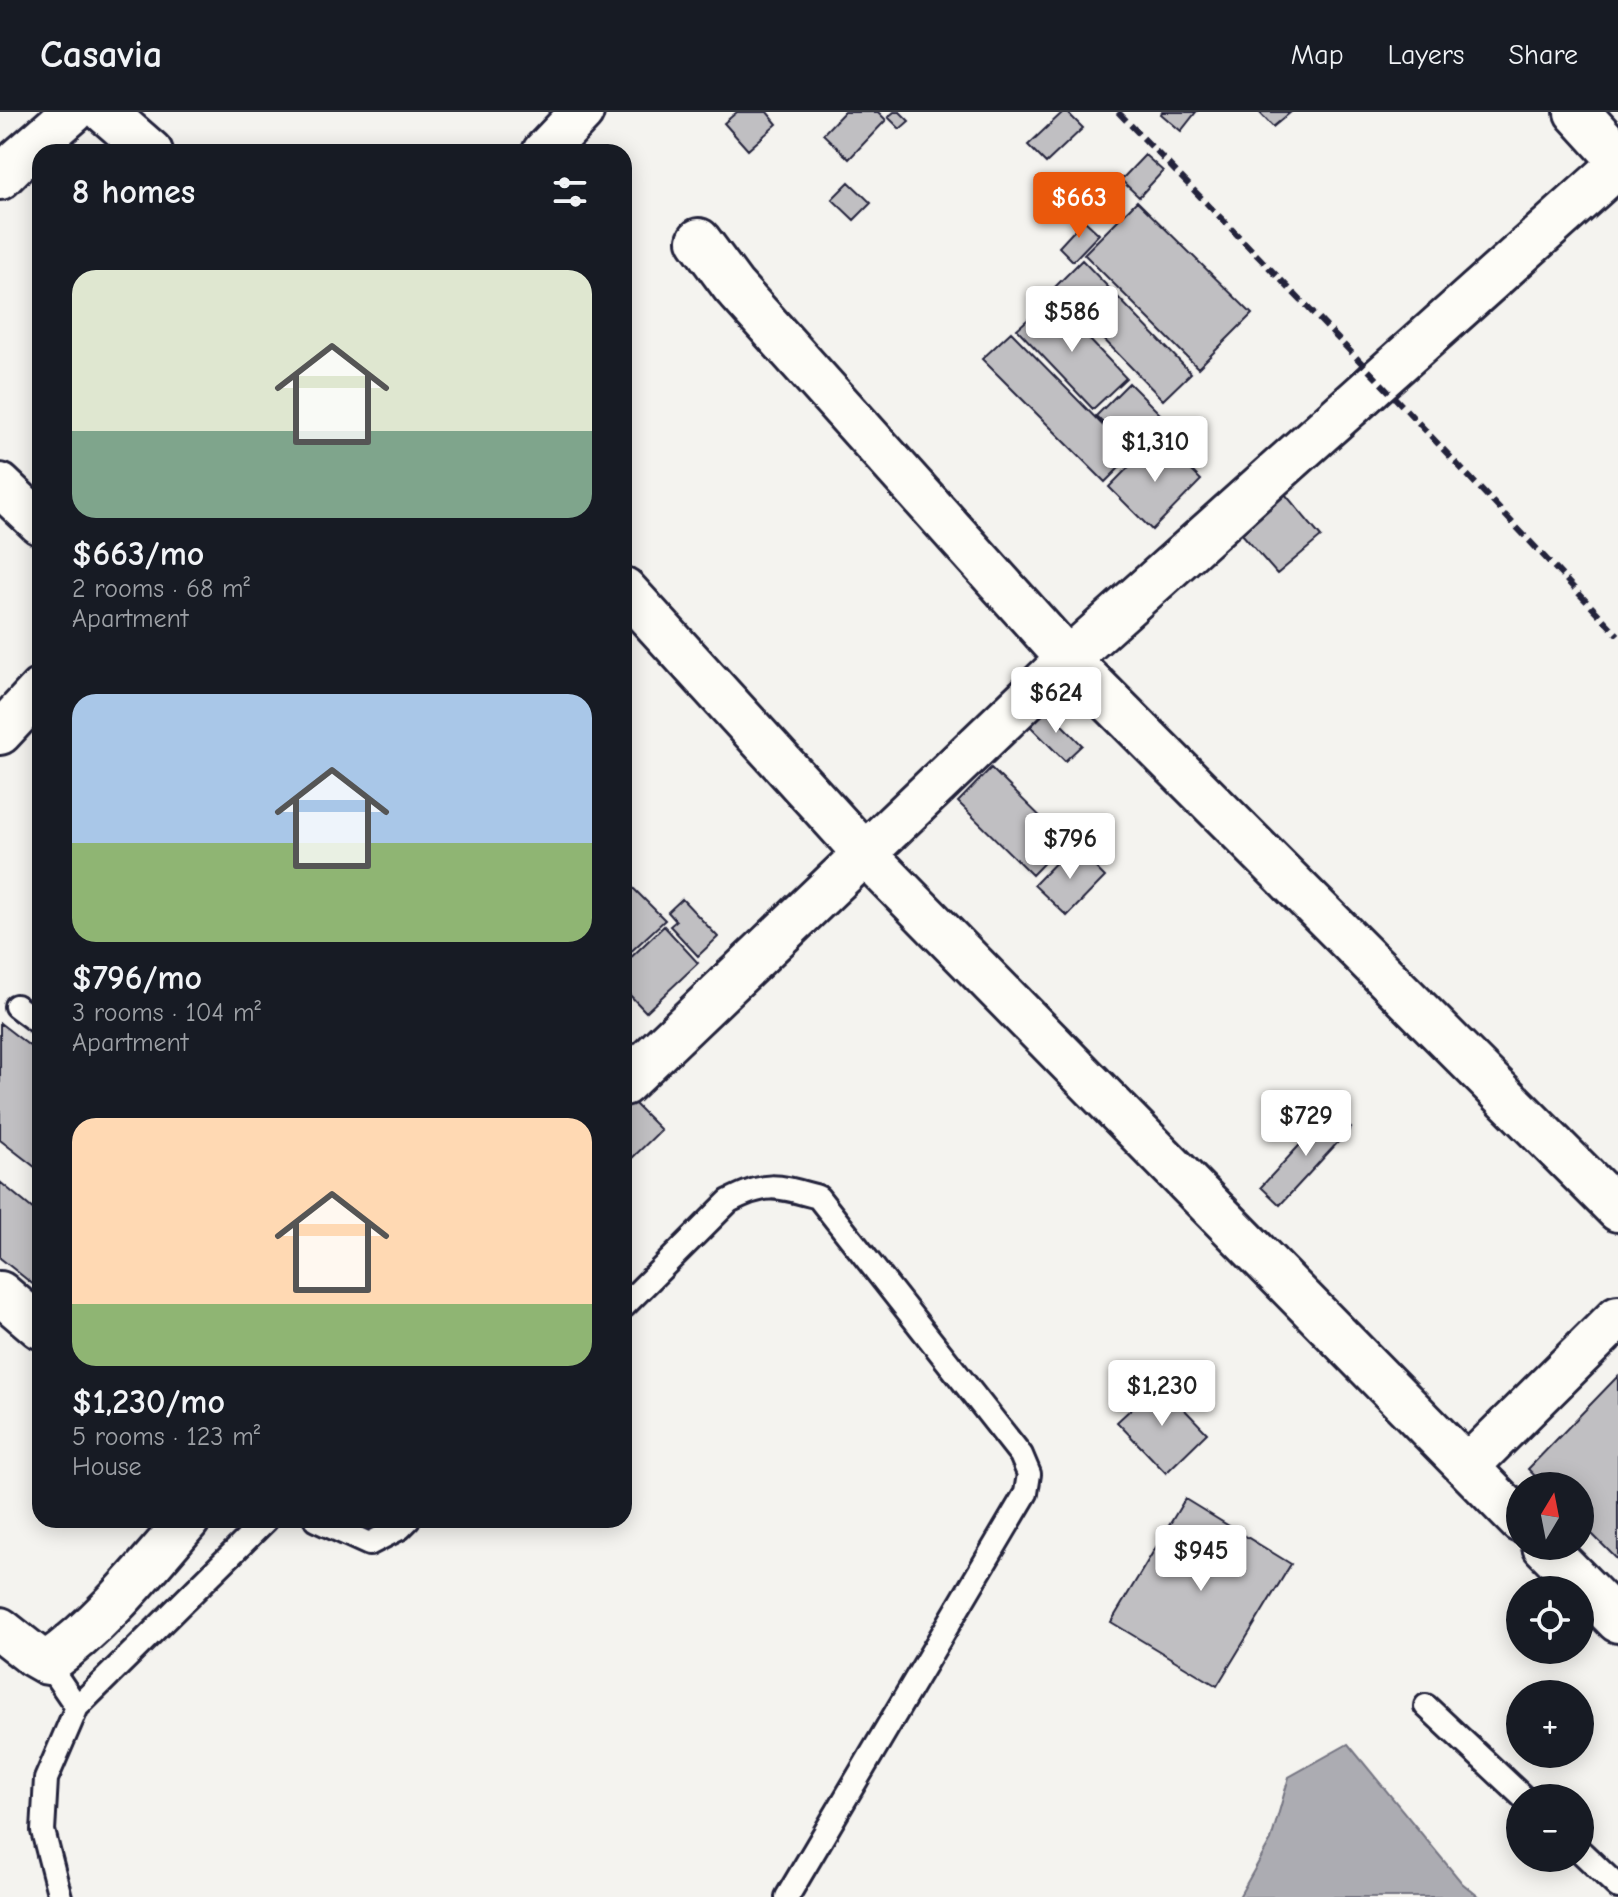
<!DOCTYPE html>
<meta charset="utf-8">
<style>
:root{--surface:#171b24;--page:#242831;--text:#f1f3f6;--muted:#9ea1a6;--line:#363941;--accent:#ea580c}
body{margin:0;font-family:"Comic Neue",sans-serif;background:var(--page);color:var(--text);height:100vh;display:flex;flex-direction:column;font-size:30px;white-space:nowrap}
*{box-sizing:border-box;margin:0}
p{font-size:26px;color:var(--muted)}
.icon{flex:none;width:44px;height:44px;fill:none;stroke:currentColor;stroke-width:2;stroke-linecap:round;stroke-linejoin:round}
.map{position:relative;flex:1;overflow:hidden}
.sheet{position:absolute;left:32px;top:32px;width:600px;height:1384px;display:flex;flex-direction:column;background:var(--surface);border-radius:24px;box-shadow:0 4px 20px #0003}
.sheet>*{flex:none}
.needle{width:52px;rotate:10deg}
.fabs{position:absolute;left:1506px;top:1360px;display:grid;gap:16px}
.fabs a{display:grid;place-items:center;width:88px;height:88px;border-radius:50%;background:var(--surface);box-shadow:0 4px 20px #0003;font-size:40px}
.price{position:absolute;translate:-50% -68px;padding:0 18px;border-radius:8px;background:#fff;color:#222;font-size:26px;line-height:52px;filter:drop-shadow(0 2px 4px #0008)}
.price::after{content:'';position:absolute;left:50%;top:48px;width:24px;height:18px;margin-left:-12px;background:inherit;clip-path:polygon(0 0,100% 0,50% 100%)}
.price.selected{background:var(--accent);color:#fff}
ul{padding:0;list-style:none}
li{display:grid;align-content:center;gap:16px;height:424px;padding:0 40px}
li span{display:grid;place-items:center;height:248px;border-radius:24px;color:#555}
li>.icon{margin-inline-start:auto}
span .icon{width:144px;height:144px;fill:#fffc;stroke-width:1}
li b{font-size:34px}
h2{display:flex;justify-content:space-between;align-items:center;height:96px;padding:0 40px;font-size:34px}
header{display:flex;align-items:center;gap:48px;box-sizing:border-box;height:112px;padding:0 40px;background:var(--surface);border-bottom:2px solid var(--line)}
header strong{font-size:38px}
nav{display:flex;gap:44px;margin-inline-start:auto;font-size:28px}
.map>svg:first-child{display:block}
</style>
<header>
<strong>Casavia</strong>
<nav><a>Map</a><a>Layers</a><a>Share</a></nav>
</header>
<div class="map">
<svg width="1618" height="1785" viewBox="0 0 1618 1785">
<rect width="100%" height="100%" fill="#f4f3ef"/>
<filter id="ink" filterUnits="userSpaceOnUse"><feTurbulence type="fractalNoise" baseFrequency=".0125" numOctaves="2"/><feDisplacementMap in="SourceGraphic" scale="16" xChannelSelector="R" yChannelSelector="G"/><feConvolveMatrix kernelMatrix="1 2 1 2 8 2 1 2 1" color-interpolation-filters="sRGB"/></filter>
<g filter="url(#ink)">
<path fill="#acacb2" stroke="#757582" stroke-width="2" d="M1348 1632 1462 1771 1479 1785H1239L1271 1728 1289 1665Z"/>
<path fill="#c0bfc2" stroke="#22223b" stroke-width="2" d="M737 0H767L777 12 748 38 724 11Z
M844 0H878L886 8 849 47 823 22Z
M894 0H900L909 9 900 17 888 5Z
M1063 0H1067L1083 16 1046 51 1028 33Z
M1162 0H1196L1181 19 1161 2Z
M1259 0H1291L1273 15Z
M1145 43 1163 59 1139 85 1121 68Z
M849 70 871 91 854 108 832 87Z
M1137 89 1252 202 1198 256 1084 142Z
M1084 108 1099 122 1073 149 1059 135Z
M1082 148 1191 261 1163 288 1054 176Z
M1051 187 1126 266 1093 297 1017 217Z
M1011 220 1132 343 1105 370 982 247Z
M1129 271 1169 311 1136 344 1096 304Z
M1158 325 1201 368 1152 418 1109 375Z
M1280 376 1321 425 1277 462 1235 414Z
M1046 597 1082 633 1065 649 1030 614Z
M991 656 1065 729 1032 763 958 690Z
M1073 733 1105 765 1067 804 1034 773Z
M624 767 665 808 624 846Z
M682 787 718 825 698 844 670 814 676 809 668 800Z
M664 814 698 851 646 900 624 877V852Z
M0 911 40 942V1059L0 1028Z
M626 983 661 1018 624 1054V985Z
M1331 999 1351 1016 1280 1093 1261 1075Z
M0 1070 40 1103V1178L0 1146Z
M1618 1264V1448L1580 1410V1374H1545L1528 1357Z
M1159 1271 1207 1321 1166 1361 1117 1310Z
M1185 1387 1291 1452 1217 1574 1111 1510Z"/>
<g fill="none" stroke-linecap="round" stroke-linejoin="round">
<g stroke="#22223b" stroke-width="28">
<path id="service" d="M16 894 40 912
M624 1194 729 1089C767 1069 778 1074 818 1085L1021 1343 1029 1362 1026 1381 787 1785
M316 1408 369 1432 400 1416 408 1408
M47 1551 77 1595
M1426 1594 1524 1686
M1580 1739 1618 1775
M60 1785 43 1719 46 1667 77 1595 266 1408"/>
</g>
<g stroke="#22223b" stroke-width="48">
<path id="minor" d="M105 0 151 40
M544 40 582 0
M0 66 19 47 73 0
M699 128 733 174 1068 547 1618 1098
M0 373 40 411
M624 477 865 742 1520 1409
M0 621 40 578
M624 972 1068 547 1618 54
M0 1181 40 1215
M1467 1355 1618 1205
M1544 1434 1618 1509
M0 1517 33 1543 47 1551C102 1512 144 1459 188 1408"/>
</g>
<g stroke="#22223b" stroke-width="50">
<path id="trunk" d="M1577 0 1618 45"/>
</g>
<use href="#service" stroke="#fdfcf7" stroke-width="22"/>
<use href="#minor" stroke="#fdfcf7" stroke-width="42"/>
<use href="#trunk" stroke="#fdfcf7" stroke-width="44"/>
<path stroke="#22223b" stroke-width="6" stroke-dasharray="12 6" stroke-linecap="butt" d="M1118 0 1379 269 1618 523"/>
</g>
</g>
</svg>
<div class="fabs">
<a><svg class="needle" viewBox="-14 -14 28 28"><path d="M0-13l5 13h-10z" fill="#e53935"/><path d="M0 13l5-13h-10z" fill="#9ea1a6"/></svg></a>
<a><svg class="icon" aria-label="locate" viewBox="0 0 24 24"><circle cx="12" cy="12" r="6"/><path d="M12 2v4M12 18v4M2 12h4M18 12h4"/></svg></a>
<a>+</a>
<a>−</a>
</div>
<b class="price selected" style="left:1079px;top:128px">$663</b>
<b class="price" style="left:1072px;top:242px">$586</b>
<b class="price" style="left:1155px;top:372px">$1,310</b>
<b class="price" style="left:1056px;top:623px">$624</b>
<b class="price" style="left:1070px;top:769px">$796</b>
<b class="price" style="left:1306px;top:1046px">$729</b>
<b class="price" style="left:1162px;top:1316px">$1,230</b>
<b class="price" style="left:1201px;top:1481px">$945</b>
<section class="sheet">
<h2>8 homes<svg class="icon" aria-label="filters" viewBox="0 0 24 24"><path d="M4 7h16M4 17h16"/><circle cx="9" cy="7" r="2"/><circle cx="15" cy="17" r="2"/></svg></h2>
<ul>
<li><span style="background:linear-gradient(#dfe7d0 65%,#7fa58c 0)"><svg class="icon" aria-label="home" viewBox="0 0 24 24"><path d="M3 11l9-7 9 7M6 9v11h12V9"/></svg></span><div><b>$663/mo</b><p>2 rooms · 68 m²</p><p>Apartment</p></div></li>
<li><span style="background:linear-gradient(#a9c7e8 60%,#8fb573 0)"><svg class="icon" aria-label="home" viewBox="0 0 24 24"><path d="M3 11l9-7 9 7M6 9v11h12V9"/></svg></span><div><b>$796/mo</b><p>3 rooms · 104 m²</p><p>Apartment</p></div></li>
<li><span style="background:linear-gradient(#ffd9b3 75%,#8fb573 0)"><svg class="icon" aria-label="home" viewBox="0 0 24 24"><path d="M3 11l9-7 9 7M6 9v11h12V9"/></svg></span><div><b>$1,230/mo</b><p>5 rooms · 123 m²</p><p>House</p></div></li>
</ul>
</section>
</div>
